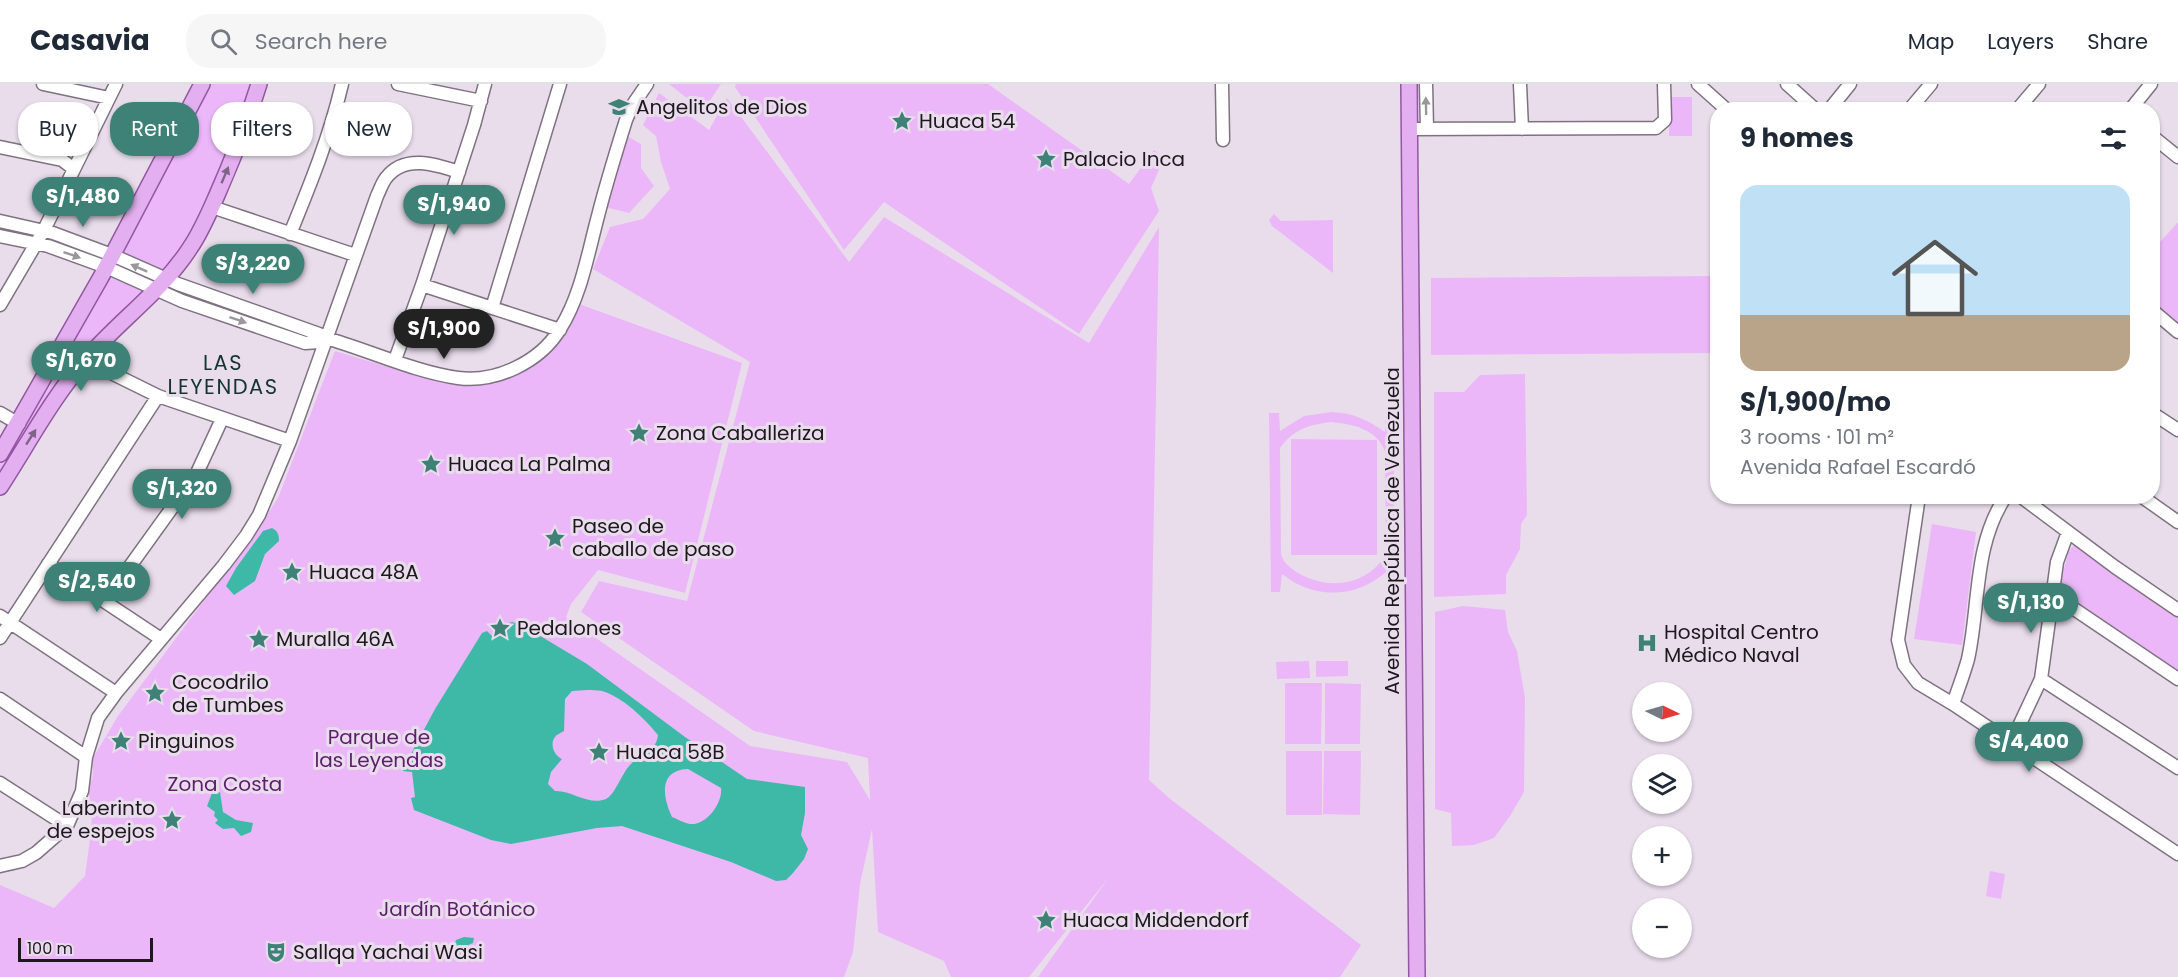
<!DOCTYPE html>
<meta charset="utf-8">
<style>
:root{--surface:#fff;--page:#f6f6f7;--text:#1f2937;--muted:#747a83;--line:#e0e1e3;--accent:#3d8177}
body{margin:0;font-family:Poppins,sans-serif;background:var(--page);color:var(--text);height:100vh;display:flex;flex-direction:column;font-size:22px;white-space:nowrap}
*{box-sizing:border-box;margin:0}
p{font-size:20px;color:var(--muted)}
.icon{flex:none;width:33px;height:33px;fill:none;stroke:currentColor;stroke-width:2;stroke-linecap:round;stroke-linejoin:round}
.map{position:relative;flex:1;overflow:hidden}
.panel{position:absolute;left:1710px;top:18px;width:450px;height:402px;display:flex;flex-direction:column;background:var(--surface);border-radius:24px;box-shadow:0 2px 4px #0004}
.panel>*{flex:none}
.hud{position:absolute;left:18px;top:18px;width:570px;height:54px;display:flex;gap:12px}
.needle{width:39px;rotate:95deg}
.controls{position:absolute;left:1632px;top:598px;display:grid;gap:12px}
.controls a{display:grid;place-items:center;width:60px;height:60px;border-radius:50%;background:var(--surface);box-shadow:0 2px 4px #0004;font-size:30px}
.scale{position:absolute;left:18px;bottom:15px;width:135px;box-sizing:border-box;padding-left:6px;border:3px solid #1d181e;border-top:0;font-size:16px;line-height:21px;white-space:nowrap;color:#1d181e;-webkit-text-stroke:4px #e9ddec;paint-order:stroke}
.price{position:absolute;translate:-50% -51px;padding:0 14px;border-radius:21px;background:var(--accent);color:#fff;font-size:20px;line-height:39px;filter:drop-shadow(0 2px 3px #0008)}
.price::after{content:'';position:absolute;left:50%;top:36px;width:18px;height:14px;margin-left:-9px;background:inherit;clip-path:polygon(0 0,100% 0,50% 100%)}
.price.active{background:#222;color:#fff}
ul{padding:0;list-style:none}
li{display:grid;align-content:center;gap:12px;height:318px;padding:0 30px}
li+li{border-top:2px solid var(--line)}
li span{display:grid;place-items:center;height:186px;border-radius:18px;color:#555}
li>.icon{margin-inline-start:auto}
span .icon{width:108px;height:108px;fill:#fffc;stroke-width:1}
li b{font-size:26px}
h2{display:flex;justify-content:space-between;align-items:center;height:72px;padding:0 30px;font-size:26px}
.pill{padding:0 21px;border-radius:24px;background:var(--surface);box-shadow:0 2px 4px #0004;font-size:21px;line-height:54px}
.pill.active{background:var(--accent);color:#fff}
header{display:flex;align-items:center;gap:36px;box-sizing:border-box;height:84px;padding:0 30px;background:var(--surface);border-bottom:2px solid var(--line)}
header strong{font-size:28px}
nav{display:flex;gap:33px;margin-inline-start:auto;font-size:21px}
.search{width:420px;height:54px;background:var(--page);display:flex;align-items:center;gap:15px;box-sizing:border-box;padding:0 21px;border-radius:24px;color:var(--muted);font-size:22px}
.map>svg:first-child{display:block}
</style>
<header>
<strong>Casavia</strong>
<div class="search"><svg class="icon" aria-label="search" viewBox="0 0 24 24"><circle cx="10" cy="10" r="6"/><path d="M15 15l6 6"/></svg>Search here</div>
<nav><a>Map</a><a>Layers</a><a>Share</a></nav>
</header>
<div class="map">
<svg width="2178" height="893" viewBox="0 0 2178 893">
<rect width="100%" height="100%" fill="#e9ddec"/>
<path fill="#ebb7f8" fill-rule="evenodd" d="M205 0H256L211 117 188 160 164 189 118 169Z
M669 0H721L703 27Z
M736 0H988L1129 100 1154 66 1164 74 1151 104 1159 127 1079 250 884 118 844 166 735 3Z
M659 9 709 46 727 14 849 178 884 133 1089 259 1159 143 1149 696 1169 714 1361 861 1340 893H1038L1109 793 1029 893H951L944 877 878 848 872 745 860 800 853 868 844 893H0V801L54 824 85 792 91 747 92 728 88 705 93 691V674L118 632 261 440 278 414 335 267 411 290 452 300H495L531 284 556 261 579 220 742 279 685 509 598 486 571 520 566 533 750 662 847 678 870 716 868 674 754 647 581 528 599 497 687 517 750 278 593 185 610 143 643 135 670 105 661 78 656 52 643 41Z
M1669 13H1692V52H1669Z
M622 49 641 60V84L654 102 629 129 601 122Z
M1274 130 1281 137 1333 136V189L1272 142 1269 136Z
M2178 138V239L2153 217 2152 167Z
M106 192 144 206 64 290 0 394V380L53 297Z
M1717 192V269L1431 271V194Z
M175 206 308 249 316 256 172 210Z
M1525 290 1527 431 1521 440 1520 465 1506 491V510L1434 513V308H1464L1480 291Z
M1332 328C1353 329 1368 336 1385 348V328H1394V506L1386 505 1385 489C1354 515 1313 515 1282 490L1280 508H1271L1269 329H1279L1280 347 1304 332ZM1331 338C1352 340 1378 345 1385 368L1386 470C1367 503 1325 507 1295 487 1288 482 1282 477 1281 469L1280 364C1294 345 1308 341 1331 338Z
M1291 355 1377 356V471H1291Z
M1932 440 1976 448 1962 561 1914 555Z
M2074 461 2178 531V587L2058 507 2069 467Z
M1463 522 1505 526 1508 548 1517 567 1525 614 1524 708 1510 732 1494 754 1474 761 1452 762 1451 729 1435 725V528Z
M1309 577 1310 594 1277 595 1276 578Z
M1316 577H1348V592L1316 593Z
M1285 599H1322L1321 660H1285Z
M1325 599 1361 600 1360 660H1325Z
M1286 667H1322V731H1286Z
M1324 667H1361L1360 731 1323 730Z
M1990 787 2005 790 2001 815 1986 812Z"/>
<path fill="#3eb9a7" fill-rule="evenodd" d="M272 444C278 447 279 451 279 457L265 470 255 497 234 511 226 502 236 484 263 447Z
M512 538 522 541 587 580 685 653 747 695 805 703V729L801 751 808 765 804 775 793 789 786 796 776 797 731 778 622 742 597 744 511 760 491 756 414 726 411 714 415 713 412 688 403 687 404 683 435 625 482 549 487 547 492 552 510 544 509 539ZM587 606C592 606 597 606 602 607 623 613 645 635 658 651 656 669 640 670 630 681 622 689 615 711 606 715 589 722 571 706 555 707L548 700 551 688 562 675C555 672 549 661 555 653 557 650 561 649 564 647L565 615 572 607ZM688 685 721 704C723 719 706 742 690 740 684 739 677 735 672 733 662 712 659 686 688 685Z
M220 708 223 728 236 736 253 739 251 748 241 752 234 744 223 745 215 739 218 736 214 732 215 728 207 722 212 709Z
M464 853 474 854 473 859 459 865 461 872 449 876 456 856Z"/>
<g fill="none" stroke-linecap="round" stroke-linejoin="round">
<g stroke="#7e7280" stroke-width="15">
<path id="minor" d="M43 0 109 14
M398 0 481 17
M1222 0 1223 56
M1426 0 1427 45
M1520 0 1522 45
M1698 0 1727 26
M1787 0 1816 26
M1829 26 1850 0
M1909 26 1931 0
M2017 26 2039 0
M2130 26 2151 0
M1409 45 1656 44 1665 36 1664 0
M2152 52 2178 73
M0 63 62 76 74 85
M212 123 355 171
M0 137 53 149 112 171 178 200 319 250 326 254C368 266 415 288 458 294 496 299 540 278 560 245 581 212 588 169 598 132 606 100 616 68 626 36L632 22 647 0
M290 150C310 101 330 52 342 0
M0 152 48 162 106 183 182 217 305 259 319 258 326 254
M422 201 560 246
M0 221 44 146 116 0
M492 224 560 0
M2152 226 2178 248
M85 276 158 312 290 357
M395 276 422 201 474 41 485 0
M0 329 19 340
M2152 329 2178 346
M1919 412 1898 556 1904 581 1918 599 1953 620 2178 770
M2020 412 2115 483 2178 526
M2141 412 2178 438
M48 480 161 555
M2052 510 2178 595
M105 517 197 389 222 335
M0 532 116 609
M0 554 158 312
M2041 595 2178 684
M0 615 86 673
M1953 620C1958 605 1964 590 1968 575 1980 521 1973 461 2006 412
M2011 659 2041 595 2057 478 2068 448
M0 699 67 742
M0 782 22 777 36 769 67 742 82 707 86 673 98 634 116 609 224 481 246 452 259 431 290 357 377 112C380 106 382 99 386 94 404 70 435 80 459 88"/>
</g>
<g stroke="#9257a0" stroke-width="18">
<path id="major" d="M1409 0 1417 893
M0 370 101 193 202 0
M0 403C28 360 53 312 87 274 120 236 163 206 190 164 201 148 209 129 217 111 233 75 247 38 259 0"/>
</g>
<use href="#minor" stroke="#fff" stroke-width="12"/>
<use href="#major" stroke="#e3aff0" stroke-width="15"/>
</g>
<defs><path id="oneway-solid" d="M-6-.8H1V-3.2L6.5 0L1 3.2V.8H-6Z" transform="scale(1.5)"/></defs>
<g fill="#99979a">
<use href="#oneway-solid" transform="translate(1426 22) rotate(-91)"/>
<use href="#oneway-solid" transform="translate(72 171) rotate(19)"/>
<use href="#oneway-solid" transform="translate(139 184) rotate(-156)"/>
<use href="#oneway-solid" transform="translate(238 236) rotate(19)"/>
</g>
<g fill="#806487">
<use href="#oneway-solid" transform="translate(225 91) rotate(-67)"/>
<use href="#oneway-solid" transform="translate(31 353) rotate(-57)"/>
</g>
<defs>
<g id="school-bare" transform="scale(1.62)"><path d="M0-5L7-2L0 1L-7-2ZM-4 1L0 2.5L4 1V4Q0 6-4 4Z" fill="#3d8177" stroke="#e9ddec" stroke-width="2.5" paint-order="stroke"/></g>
<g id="sight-bare" transform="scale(1.62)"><path d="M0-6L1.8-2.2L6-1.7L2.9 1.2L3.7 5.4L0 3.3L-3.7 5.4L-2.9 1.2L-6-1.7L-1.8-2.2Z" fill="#3d8177" stroke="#e9ddec" stroke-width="2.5" paint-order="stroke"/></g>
<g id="hospital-bare" transform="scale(1.62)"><path d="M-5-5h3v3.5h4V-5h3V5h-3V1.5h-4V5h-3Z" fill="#3d8177" stroke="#e9ddec" stroke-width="2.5" paint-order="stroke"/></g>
<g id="theatre-bare" transform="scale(1.62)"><path d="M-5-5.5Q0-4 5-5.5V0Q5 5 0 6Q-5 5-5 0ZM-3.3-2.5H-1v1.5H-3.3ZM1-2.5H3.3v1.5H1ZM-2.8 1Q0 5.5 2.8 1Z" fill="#3d8177" stroke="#e9ddec" stroke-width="2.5" paint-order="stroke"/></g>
</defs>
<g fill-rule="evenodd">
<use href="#school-bare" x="619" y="23"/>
<use href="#sight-bare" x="902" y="37"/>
<use href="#sight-bare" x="1046" y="75"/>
<use href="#sight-bare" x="639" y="349"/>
<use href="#sight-bare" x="431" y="380"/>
<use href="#sight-bare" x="555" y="454"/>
<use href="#sight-bare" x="292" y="488"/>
<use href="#sight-bare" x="500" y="544"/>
<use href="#sight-bare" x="259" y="555"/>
<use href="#hospital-bare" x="1647" y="559"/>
<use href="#sight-bare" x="155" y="609"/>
<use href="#sight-bare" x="121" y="657"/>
<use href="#sight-bare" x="599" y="668"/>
<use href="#sight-bare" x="172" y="736"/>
<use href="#sight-bare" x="1046" y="836"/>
<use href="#theatre-bare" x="276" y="868"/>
</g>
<g text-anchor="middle" stroke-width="6" stroke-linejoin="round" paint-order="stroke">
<g font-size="20" fill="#1d181e" stroke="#e9ddec" text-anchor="start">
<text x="636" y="30">Angelitos de Dios</text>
<text x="919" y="44">Huaca 54</text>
<text x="1063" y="82">Palacio Inca</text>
<text x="656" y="356">Zona Caballeriza</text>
<text x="448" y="387">Huaca La Palma</text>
<text x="572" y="449">Paseo de<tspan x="572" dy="23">caballo de paso</tspan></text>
<text x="309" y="495">Huaca 48A</text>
<text x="517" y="551">Pedalones</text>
<text x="1664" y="555">Hospital Centro<tspan x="1664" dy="23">Médico Naval</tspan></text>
<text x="276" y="562">Muralla 46A</text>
<text x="172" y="605">Cocodrilo<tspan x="172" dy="23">de Tumbes</tspan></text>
<text x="138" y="664">Pinguinos</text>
<text x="616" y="675">Huaca 58B</text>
<text x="155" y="731" text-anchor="end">Laberinto<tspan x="155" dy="23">de espejos</tspan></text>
<text x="1063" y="843">Huaca Middendorf</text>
<text x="293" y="875">Sallqa Yachai Wasi</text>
</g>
<g font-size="20" fill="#1d181e" stroke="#e9ddec">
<text transform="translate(1392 447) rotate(-90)" y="7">Avenida República de Venezuela</text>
</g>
<g font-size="20" fill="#5d1d6c" stroke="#e9ddec">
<text x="379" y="660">Parque de<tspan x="379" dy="23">las Leyendas</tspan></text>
<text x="225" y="707">Zona Costa</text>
<text x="457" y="832">Jardín Botánico</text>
</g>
<g font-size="21" letter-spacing="1.5" fill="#13342f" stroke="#e9ddec">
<text x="223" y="286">LAS<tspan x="223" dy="24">LEYENDAS</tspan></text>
</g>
</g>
</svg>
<div class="controls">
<a><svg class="needle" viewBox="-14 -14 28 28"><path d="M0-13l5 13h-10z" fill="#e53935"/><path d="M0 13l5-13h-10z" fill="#747a83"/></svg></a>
<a><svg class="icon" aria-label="layers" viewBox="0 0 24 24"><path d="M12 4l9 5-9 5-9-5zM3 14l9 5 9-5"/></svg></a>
<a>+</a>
<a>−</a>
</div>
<div class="scale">100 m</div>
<b class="price" style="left:83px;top:144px">S/1,480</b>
<b class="price" style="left:454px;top:152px">S/1,940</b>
<b class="price" style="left:253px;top:211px">S/3,220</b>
<b class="price active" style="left:444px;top:276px">S/1,900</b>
<b class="price" style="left:81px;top:308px">S/1,670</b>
<b class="price" style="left:182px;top:436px">S/1,320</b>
<b class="price" style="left:97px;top:529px">S/2,540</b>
<b class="price" style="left:2031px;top:550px">S/1,130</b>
<b class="price" style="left:2029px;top:689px">S/4,400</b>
<div class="hud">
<a class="pill">Buy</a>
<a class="pill active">Rent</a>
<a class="pill">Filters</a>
<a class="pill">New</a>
</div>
<section class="panel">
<h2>9 homes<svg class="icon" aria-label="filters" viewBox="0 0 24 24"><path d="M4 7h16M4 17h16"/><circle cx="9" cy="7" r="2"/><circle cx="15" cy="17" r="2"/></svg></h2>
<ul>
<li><span style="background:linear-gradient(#bfe0f5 70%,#b9a48a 0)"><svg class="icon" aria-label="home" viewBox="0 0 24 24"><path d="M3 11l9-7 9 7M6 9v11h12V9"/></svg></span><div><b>S/1,900/mo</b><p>3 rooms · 101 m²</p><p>Avenida Rafael Escardó</p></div></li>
</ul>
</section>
</div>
